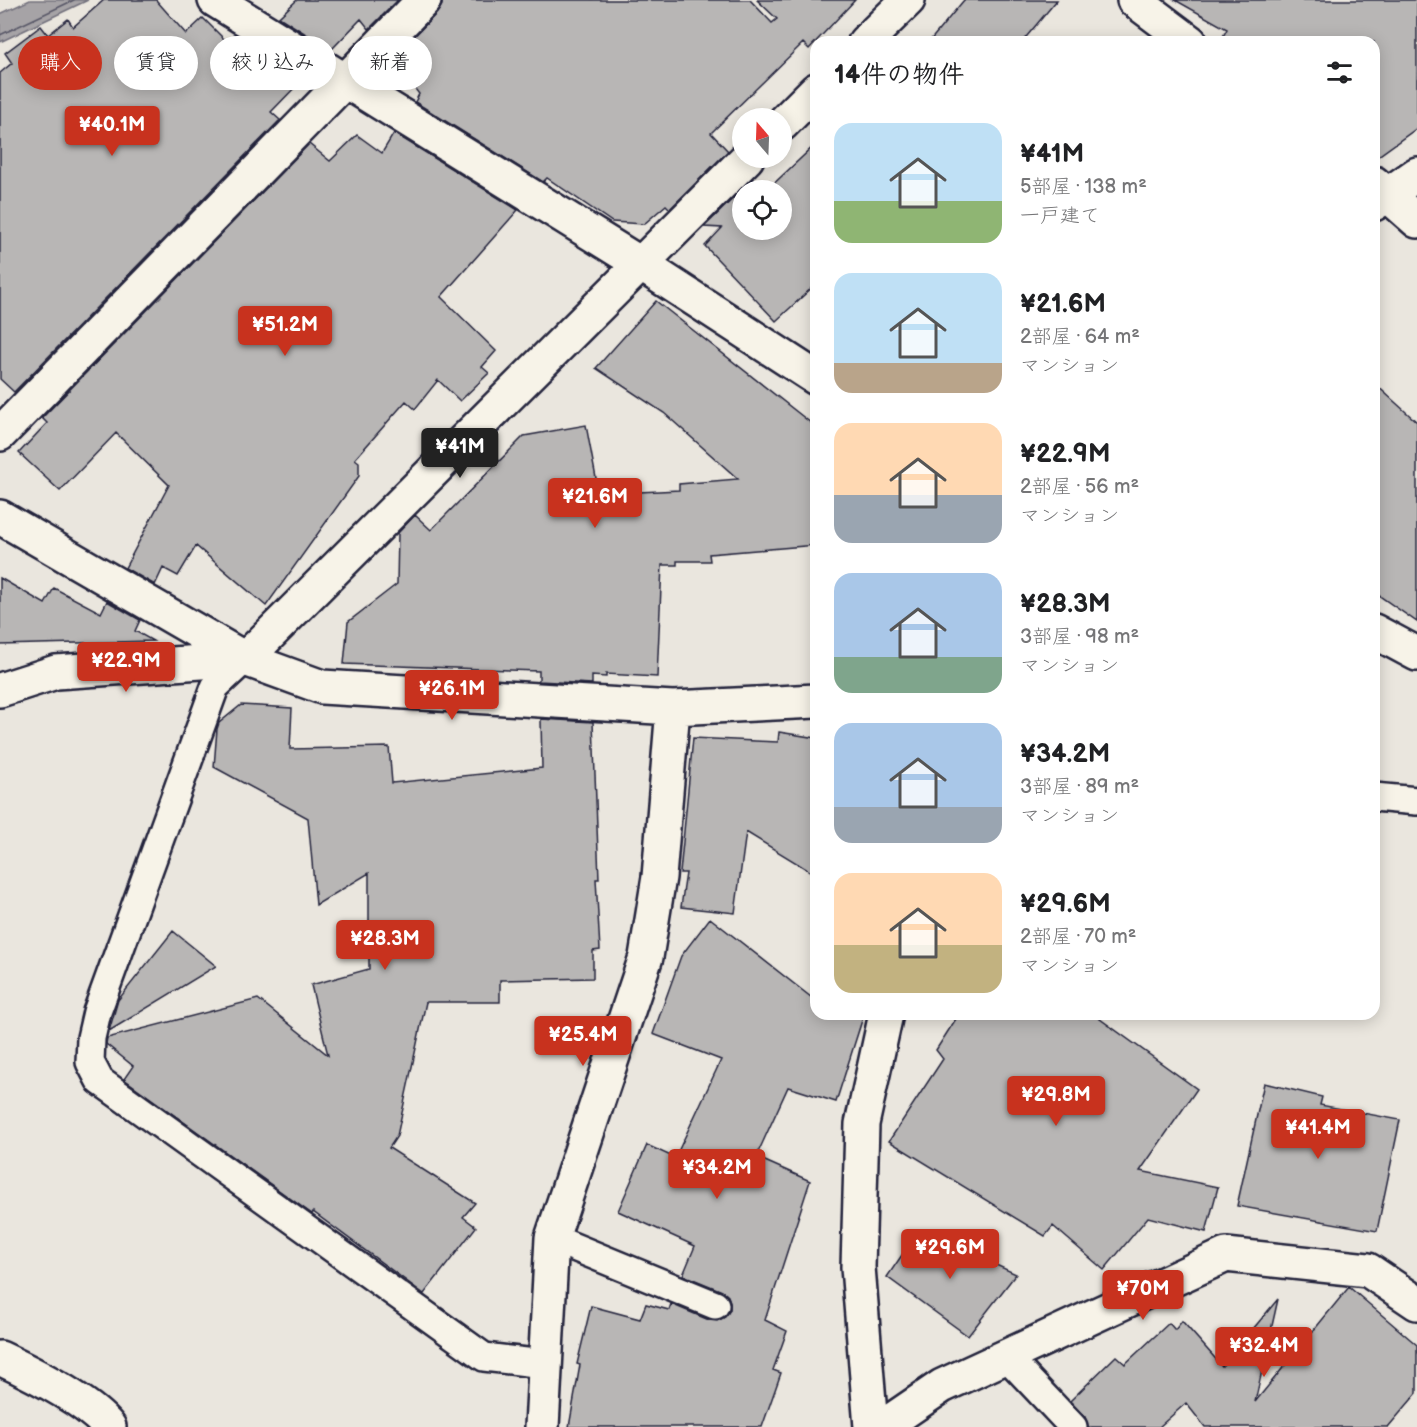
<!DOCTYPE html>
<html lang="ja">
<meta charset="utf-8">
<style>
:root{--surface:#fff;--page:#f6f6f6;--text:#202124;--muted:#757577;--accent:#c8321e}
body{margin:0;font-family:"Balsamiq Sans","Klee One",sans-serif;background:var(--page);color:var(--text);height:100vh;display:flex;flex-direction:column;font-size:22px;white-space:nowrap}
*{box-sizing:border-box;margin:0}
p{font-size:20px;color:var(--muted)}
.icon{flex:none;width:33px;height:33px;fill:none;stroke:currentColor;stroke-width:2;stroke-linecap:round;stroke-linejoin:round}
.map{position:relative;flex:1;overflow:hidden}
.details{position:absolute;left:810px;top:36px;width:570px;height:984px;display:flex;flex-direction:column;background:var(--surface);border-radius:18px;box-shadow:0 3px 15px #0003}
.details>*{flex:none}
.guide{position:absolute;left:18px;top:36px;width:570px;height:54px;display:flex;gap:12px}
.needle{width:39px;rotate:341deg}
.fabs{position:absolute;left:732px;top:108px;display:grid;gap:12px}
.fabs a{display:grid;place-items:center;width:60px;height:60px;border-radius:50%;background:var(--surface);box-shadow:0 3px 15px #0003;font-size:30px}
.price{position:absolute;translate:-50% -51px;padding:0 14px;border-radius:6px;background:var(--accent);color:#fff;font-size:20px;line-height:39px;filter:drop-shadow(0 2px 3px #0008)}
.price::after{content:'';position:absolute;left:50%;top:36px;width:18px;height:14px;margin-left:-9px;background:inherit;clip-path:polygon(0 0,100% 0,50% 100%)}
.price.selected{background:#222;color:#fff}
ul{padding:0;list-style:none}
li{display:flex;align-items:center;gap:18px;height:150px;padding:0 24px}
li span{display:grid;place-items:center;flex:none;width:168px;height:120px;border-radius:18px;color:#555}
li>.icon{margin-inline-start:auto}
span .icon{width:72px;height:72px;fill:#fffc;stroke-width:1}
li b{font-size:26px}
h2{display:flex;justify-content:space-between;align-items:center;height:72px;padding:0 24px;font-size:26px}
.pill{padding:0 21px;border-radius:27px;background:var(--surface);box-shadow:0 3px 15px #0003;font-size:21px;line-height:54px}
.pill.selected{background:var(--accent);color:#fff}
.map>svg:first-child{display:block}
</style>
<div class="map">
<svg width="1417" height="1427" viewBox="0 0 1417 1427">
<rect width="100%" height="100%" fill="#eae6de"/>
<filter id="ink" filterUnits="userSpaceOnUse"><feTurbulence type="fractalNoise" baseFrequency=".0167" numOctaves="2"/><feDisplacementMap in="SourceGraphic" scale="12" xChannelSelector="R" yChannelSelector="G"/><feConvolveMatrix kernelMatrix="1 2 1 2 8 2 1 2 1" color-interpolation-filters="sRGB"/></filter>
<g filter="url(#ink)">
<path fill="#a6a3a6" stroke="#716f7b" stroke-width="1.5" d="M30 0H88L0 42V14Z"/>
<g fill="none" stroke-linecap="round" stroke-linejoin="round">
<path stroke="#575666" stroke-width="1.5" d="M0 35 74 0"/>
</g>
<path fill="#b8b6b5" stroke="#22223b" stroke-width="1.5" d="M104 0H156L186 34 203 18 239 54 250 44 304 78 271 112 280 120 14 392 0 379V73L12 63 5 53 41 26 48 35 68 19 73 27Z
M297 0H398L369 29 361 19 331 50 279 17Z
M442 0H750L772 23 777 19 757 0H855L809 49 803 43 711 133 728 151 670 209 666 205 644 224 612 222 547 178 543 182 415 102 419 94 392 59 437 13 442 5Z
M964 0H1057L1022 42H929Z
M1175 0H1417V128L1374 159V42H1220L1227 29Z
M394 133 518 210 441 297 496 351 482 367 489 373 460 401 438 380 415 409 406 401 355 459 359 462V476L266 606 196 546 178 576 163 568 155 585 125 568 169 485 116 433 60 491 19 453 47 423 42 418 309 144 330 161 357 135 382 153Z
M816 144V284L776 321 705 246 722 228 704 227 753 179 764 190H742V230H782V190H767Z
M656 301 816 427V545L709 554 710 561H677V565H662L657 677 606 674V677L592 676V684L539 681V671L344 664 348 622 397 584 398 533 415 515 431 530 524 436 586 425 599 494 679 490V484L738 479 664 413 596 368Z
M1374 383 1417 422V622L1374 592Z
M0 578 45 604 54 588 101 613 107 601 140 620 135 631 153 641 0 645Z
M241 705 292 708 290 749 389 747 392 783 542 768 541 719 593 722 599 879H596L600 950 593 951V978L500 980V1002H426L397 1136 389 1148 475 1203 463 1217 476 1227 424 1294 313 1212 312 1214 124 1079 133 1066 106 1044 107 1038 258 999 328 1055 311 985 369 969V873L316 905 308 818 214 767 217 729 219 723Z
M779 732 816 738V875L746 832 735 913 681 907 686 873H680L693 738 778 742Z
M710 918 816 1001V1014H864L836 1102 788 1087 756 1157 810 1181 765 1320 787 1331 773 1370 781 1373 762 1427H569L580 1365 577 1364 591 1306 640 1319 646 1304 669 1310 671 1304 709 1320 717 1321 725 1317 730 1310V1302L728 1296 722 1291 683 1275 695 1246 618 1211 647 1145 675 1158 721 1060 653 1034 681 956Z
M173 931 216 966 109 1031 118 1000Z
M959 1014H1093L1197 1089 1140 1171 1218 1187 1206 1232 1148 1217 1104 1270 1053 1226 1045 1236 889 1141 943 1059 936 1050Z
M1264 1083 1322 1097 1320 1105 1400 1120 1377 1231 1237 1206Z
M919 1230 1016 1274 968 1336 887 1277Z
M1349 1287 1417 1345V1393L1388 1427H1205L1186 1403 1159 1427H1088L1085 1417 1070 1401 1116 1356 1125 1364 1169 1323 1175 1330 1182 1321 1222 1366 1278 1299 1255 1402Z"/>
<g fill="none" stroke-linecap="round" stroke-linejoin="round">
<g stroke="#22223b" stroke-width="32">
<path id="lane" d="M245 659 215 687 97 1012 91 1038 90 1062 100 1081 484 1357 544 1364
M1374 797 1417 801
M552 1238 715 1305
M1006 1356 1073 1427"/>
</g>
<g stroke="#22223b" stroke-width="38">
<path id="street" d="M215 0 639 263 816 378
M1134 0 1190 42
M865 42 908 0
M782 124 816 90
M1374 183 1417 221
M1374 204 1417 174
M0 434 424 0
M0 517 245 659 322 687 673 708 816 701
M1374 631 1417 654
M0 690 56 672 245 659 747 158
M0 1358C32 1373 87 1400 109 1427
M542 1427 552 1238 646 957 659 877 673 708
M871 1427 858 1267 862 1124 886 1014
M882 1427 942 1386 1226 1255 1368 1270 1417 1303"/>
</g>
<use href="#lane" stroke="#f7f3e8" stroke-width="27"/>
<use href="#street" stroke="#f7f3e8" stroke-width="33"/>
</g>
</g>
</svg>
<div class="fabs">
<a><svg class="needle" viewBox="-14 -14 28 28"><path d="M0-13l5 13h-10z" fill="#e53935"/><path d="M0 13l5-13h-10z" fill="#757577"/></svg></a>
<a><svg class="icon" aria-label="locate" viewBox="0 0 24 24"><circle cx="12" cy="12" r="6"/><path d="M12 2v4M12 18v4M2 12h4M18 12h4"/></svg></a>
</div>
<b class="price" style="left:112px;top:157px">¥40.1M</b>
<b class="price" style="left:285px;top:357px">¥51.2M</b>
<b class="price selected" style="left:460px;top:479px">¥41M</b>
<b class="price" style="left:595px;top:529px">¥21.6M</b>
<b class="price" style="left:126px;top:693px">¥22.9M</b>
<b class="price" style="left:452px;top:721px">¥26.1M</b>
<b class="price" style="left:385px;top:971px">¥28.3M</b>
<b class="price" style="left:583px;top:1067px">¥25.4M</b>
<b class="price" style="left:1056px;top:1127px">¥29.8M</b>
<b class="price" style="left:1318px;top:1160px">¥41.4M</b>
<b class="price" style="left:717px;top:1200px">¥34.2M</b>
<b class="price" style="left:950px;top:1280px">¥29.6M</b>
<b class="price" style="left:1143px;top:1321px">¥70M</b>
<b class="price" style="left:1264px;top:1378px">¥32.4M</b>
<div class="guide">
<a class="pill selected">購入</a>
<a class="pill">賃貸</a>
<a class="pill">絞り込み</a>
<a class="pill">新着</a>
</div>
<section class="details">
<h2>14件の物件<svg class="icon" aria-label="filters" viewBox="0 0 24 24"><path d="M4 7h16M4 17h16"/><circle cx="9" cy="7" r="2"/><circle cx="15" cy="17" r="2"/></svg></h2>
<ul>
<li><span style="background:linear-gradient(#bfe0f5 65%,#8fb573 0)"><svg class="icon" aria-label="home" viewBox="0 0 24 24"><path d="M3 11l9-7 9 7M6 9v11h12V9"/></svg></span><div><b>¥41M</b><p>5部屋 · 138 m²</p><p>一戸建て</p></div></li>
<li><span style="background:linear-gradient(#bfe0f5 75%,#b9a48a 0)"><svg class="icon" aria-label="home" viewBox="0 0 24 24"><path d="M3 11l9-7 9 7M6 9v11h12V9"/></svg></span><div><b>¥21.6M</b><p>2部屋 · 64 m²</p><p>マンション</p></div></li>
<li><span style="background:linear-gradient(#ffd9b3 60%,#9aa5b1 0)"><svg class="icon" aria-label="home" viewBox="0 0 24 24"><path d="M3 11l9-7 9 7M6 9v11h12V9"/></svg></span><div><b>¥22.9M</b><p>2部屋 · 56 m²</p><p>マンション</p></div></li>
<li><span style="background:linear-gradient(#a9c7e8 70%,#7fa58c 0)"><svg class="icon" aria-label="home" viewBox="0 0 24 24"><path d="M3 11l9-7 9 7M6 9v11h12V9"/></svg></span><div><b>¥28.3M</b><p>3部屋 · 98 m²</p><p>マンション</p></div></li>
<li><span style="background:linear-gradient(#a9c7e8 70%,#9aa5b1 0)"><svg class="icon" aria-label="home" viewBox="0 0 24 24"><path d="M3 11l9-7 9 7M6 9v11h12V9"/></svg></span><div><b>¥34.2M</b><p>3部屋 · 89 m²</p><p>マンション</p></div></li>
<li><span style="background:linear-gradient(#ffd9b3 60%,#c2b280 0)"><svg class="icon" aria-label="home" viewBox="0 0 24 24"><path d="M3 11l9-7 9 7M6 9v11h12V9"/></svg></span><div><b>¥29.6M</b><p>2部屋 · 70 m²</p><p>マンション</p></div></li>
</ul>
</section>
</div>
